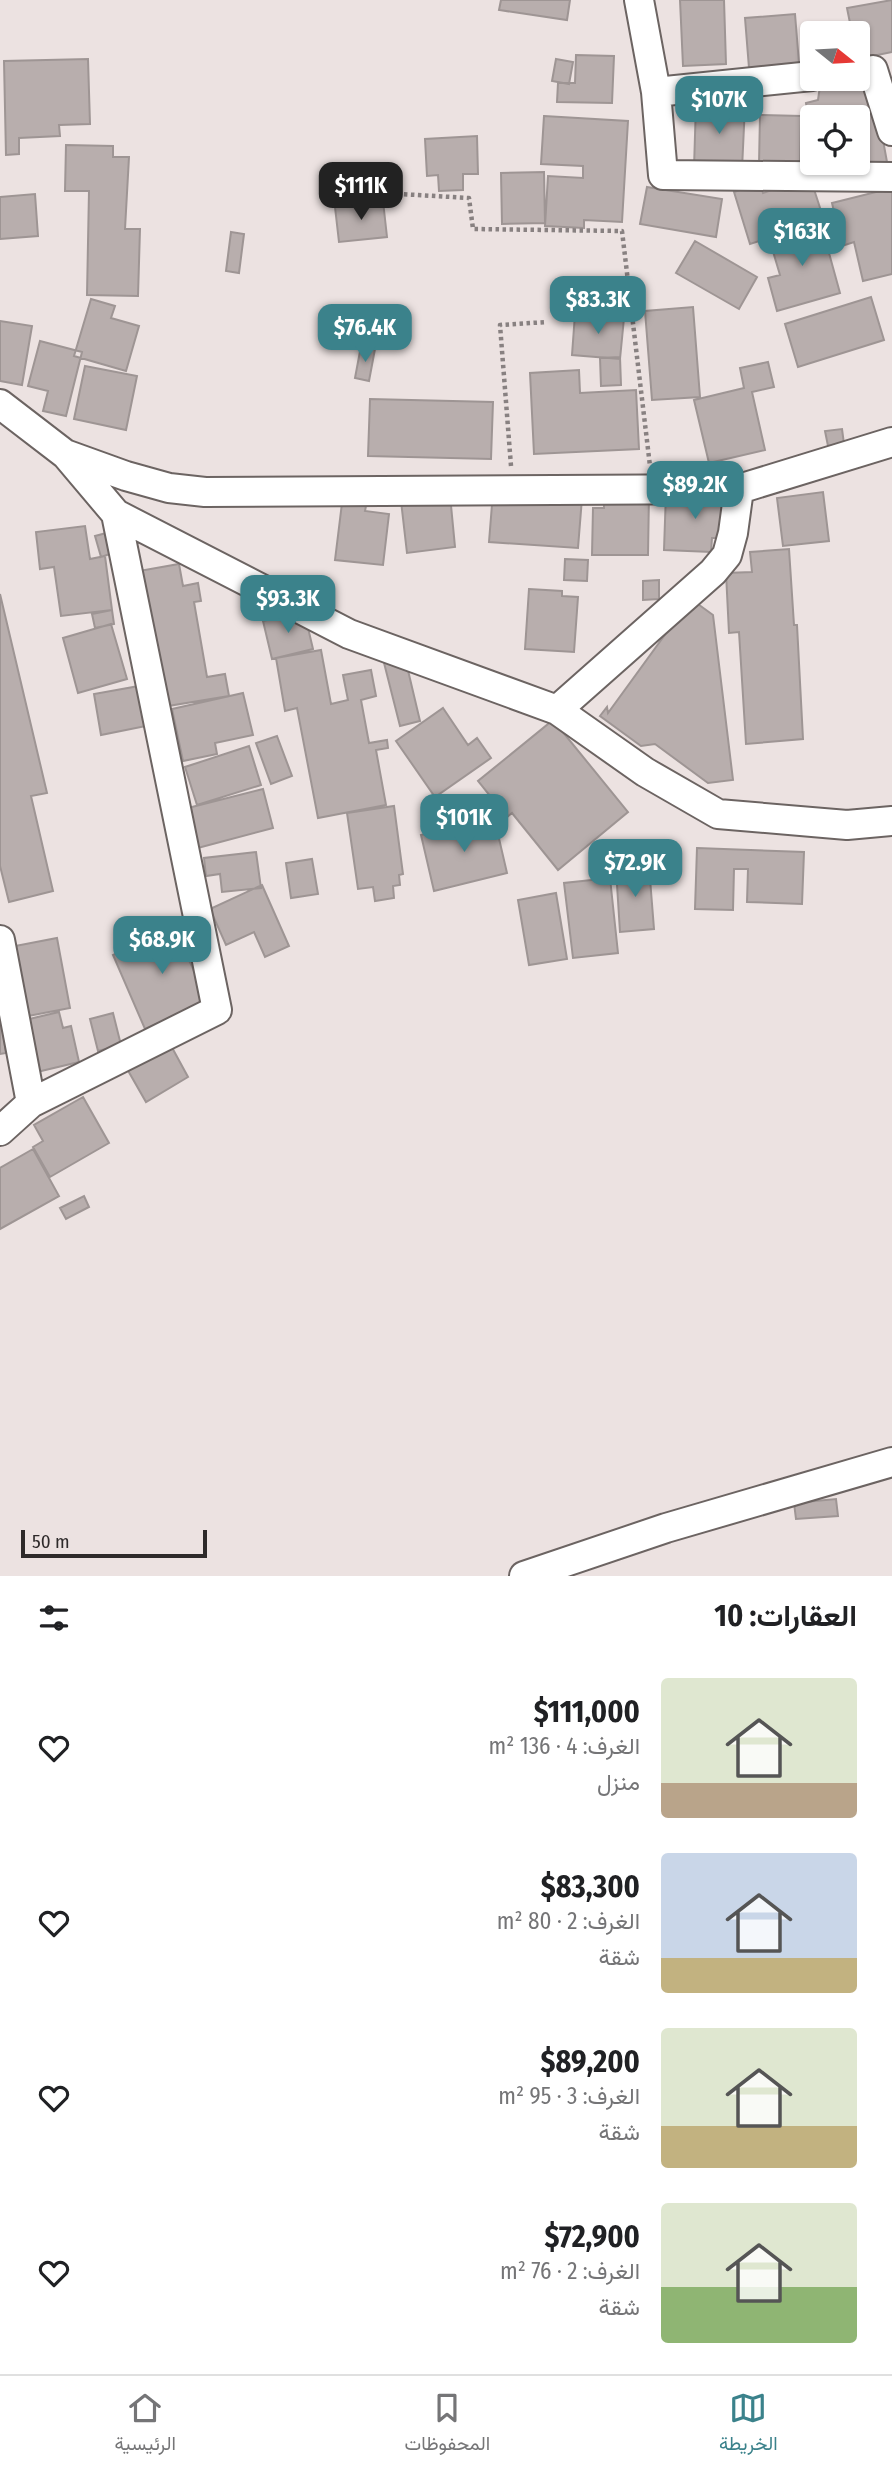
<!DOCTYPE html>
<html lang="ar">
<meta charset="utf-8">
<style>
:root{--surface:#fff;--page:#f2f2f2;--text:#202124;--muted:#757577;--line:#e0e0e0;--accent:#3b828b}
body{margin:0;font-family:"Fira Sans Condensed",Vazirmatn,sans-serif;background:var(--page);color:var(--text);direction:rtl;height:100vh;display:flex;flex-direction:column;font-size:26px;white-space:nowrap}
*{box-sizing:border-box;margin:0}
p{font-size:23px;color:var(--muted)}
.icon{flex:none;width:38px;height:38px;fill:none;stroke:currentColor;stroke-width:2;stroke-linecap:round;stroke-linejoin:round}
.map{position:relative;height:1576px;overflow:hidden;direction:ltr}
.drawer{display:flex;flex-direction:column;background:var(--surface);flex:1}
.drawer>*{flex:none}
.needle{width:46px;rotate:108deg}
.controls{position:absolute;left:800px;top:21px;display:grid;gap:14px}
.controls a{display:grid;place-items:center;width:70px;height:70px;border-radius:7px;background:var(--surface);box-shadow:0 2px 5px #0004;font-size:35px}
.scale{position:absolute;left:21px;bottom:18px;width:186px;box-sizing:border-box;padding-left:7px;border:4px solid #2e2a2a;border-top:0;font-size:19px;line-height:24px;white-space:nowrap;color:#2e2a2a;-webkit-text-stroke:5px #ece2e1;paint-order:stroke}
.price{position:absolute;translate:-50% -60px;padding:0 16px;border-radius:14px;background:var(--accent);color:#fff;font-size:23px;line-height:46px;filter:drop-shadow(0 2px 4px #0008)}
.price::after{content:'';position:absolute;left:50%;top:42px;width:21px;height:16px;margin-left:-10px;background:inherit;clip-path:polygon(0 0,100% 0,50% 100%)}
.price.active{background:#222;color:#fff}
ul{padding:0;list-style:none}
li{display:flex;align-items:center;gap:21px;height:175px;padding:0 35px}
li span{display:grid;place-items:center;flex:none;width:196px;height:140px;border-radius:7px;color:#555}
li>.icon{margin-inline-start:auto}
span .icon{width:84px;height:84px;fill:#fffc;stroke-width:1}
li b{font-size:30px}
h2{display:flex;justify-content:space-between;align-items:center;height:84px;padding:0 35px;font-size:30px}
.menu{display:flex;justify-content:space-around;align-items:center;height:98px;border-top:2px solid var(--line);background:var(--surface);font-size:19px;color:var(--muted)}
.menu a{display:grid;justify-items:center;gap:4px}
.menu .active{color:var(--accent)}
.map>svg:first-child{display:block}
</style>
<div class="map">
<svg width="892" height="1576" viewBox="0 0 892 1576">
<rect width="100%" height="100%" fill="#ece2e1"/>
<path fill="#b8aead" stroke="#9e9594" stroke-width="2" fill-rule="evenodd" d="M501 0H570L567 20 499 10Z
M680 0H724L726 64 683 66Z
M892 0V52L858 59V33H852L847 8Z
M795 14 799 63 749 68 745 18Z
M576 55 614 56 612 103 557 102 558 83H575Z
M88 59 90 124 59 125 60 136 19 138V154L6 155 4 61Z
M556 59 573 62 569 84 552 81Z
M864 78 876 102 887 162 867 166 807 163 803 143 804 136H808L809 123 806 103 818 100 820 86ZM812 117H858V163H812Z
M696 103 745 105 742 169 694 168Z
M760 115 801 116 800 165 759 164Z
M544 116 628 121 622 222 584 220V228L545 226 548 176 583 178V166L541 164Z
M477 136 478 174H463V190L439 191 438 175 427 176 425 139Z
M66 145 113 146V157H129L125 229H140L138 296 87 295 89 191H65Z
M544 172 545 223 502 224 501 173Z
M810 177 824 220 750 244 734 192 760 183 763 193Z
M647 187 722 199 716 237 640 224Z
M892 188V274L863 281 854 242 842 246 832 203Z
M35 194 38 236 0 239V197Z
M383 201 387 237 339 242 335 207Z
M821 224 840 293 777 311 768 278 780 275 769 238Z
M231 232 244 234 239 273 226 271Z
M695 241 757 277 739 309 676 273Z
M871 297 884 340 798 367 785 324Z
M91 299 115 306 111 318 139 326 126 371 74 356Z
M693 307 700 397 652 400 645 311Z
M575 314 624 318 620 359 572 355Z
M0 321 32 326 22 385 0 381Z
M40 341 82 352 66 416 43 411 48 391 28 386Z
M361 346 375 349 369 381 355 378Z
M620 357 621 385 601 386 600 358Z
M768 362 774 387 752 392 765 450 709 463 694 400 744 388 740 368Z
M85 366 137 376 126 430 74 419Z
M579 370 580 393 636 390 639 449 534 454 530 373Z
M370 399 493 402 491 459 368 456Z
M842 429 844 444 828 446 825 431Z
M493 492 582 498 578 548 489 542Z
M666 492 728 494 727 538H712L711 552 664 550Z
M823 492 829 541 783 546 777 498Z
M604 493 649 494 648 555H592L593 508H604Z
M450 495 455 547 407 553 401 501Z
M342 503 366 506 365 511 389 514 383 565 335 560Z
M85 526 90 559 105 556 112 610 61 616 54 567 40 569 36 532Z
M110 532 116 552 101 557 95 536Z
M789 549 794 625H797L803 739 746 744 739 632 729 633 726 573 752 572 750 552Z
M565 559 588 560 587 581 564 580Z
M179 564 183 586 198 583 201 601 194 602 207 677 225 674 229 696 162 707 139 571Z
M659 580V599L643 600V581Z
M529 589 562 591V596L578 597 574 652 525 649Z
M0 594 47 793 31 796 53 891 9 902 0 866Z
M691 599 713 615 733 780 708 783 655 744 641 746 600 716 607 707 608 713Z
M112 610 114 624 95 628 92 614Z
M304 611 313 649 272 659 263 621Z
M111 624 127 679 78 693 63 638Z
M402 645 420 721 400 726 381 651Z
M321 650 331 704 348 700 343 675 371 670 376 696 361 700 369 743 387 740 388 748 376 750 386 805 318 818 297 708 285 711 276 658Z
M139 686 146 726 101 735 94 694Z
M243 693 253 735 215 743 217 754 183 761 172 709Z
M443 708 468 745 477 738 491 758 435 797 396 741Z
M553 720 628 812 558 870 512 813 507 817 478 781Z
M277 736 292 776 271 784 256 743Z
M249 746 261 785 197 805 185 767Z
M263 789 273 828 194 849 184 809Z
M394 806 403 874 399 875 400 885 393 886 394 898 375 901 373 887 358 889 347 813Z
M494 817 507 873 434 891 421 835Z
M697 848 804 852 802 904 747 902 748 869H734L733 910 695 909Z
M256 852 261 888 222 892 220 874 206 876 204 858Z
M312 859 318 894 291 898 286 863Z
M649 866 654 929 620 932 616 869Z
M610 878 618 953 573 958 564 883Z
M262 885 289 946 265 957 254 932 226 945 210 909Z
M556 893 567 959 529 965 518 900Z
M184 922 197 951 187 956 208 1001 145 1029 113 955Z
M57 938 70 1008 23 1017 10 947Z
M0 1012 6 1053 0 1054Z
M59 1012 63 1028 71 1026 79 1062 37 1072 25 1020Z
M113 1013 121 1045 98 1051 90 1019Z
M169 1042 188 1077 146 1102 126 1067Z
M83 1097 109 1143 50 1177 33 1147 43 1141 34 1125Z
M33 1149 59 1196 0 1229V1168Z
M84 1196 89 1207 66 1219 60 1208Z
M836 1499 838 1516 796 1519 794 1503Z"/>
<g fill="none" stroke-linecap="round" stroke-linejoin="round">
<g stroke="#6c6462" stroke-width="32">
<path id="minor" d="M639 0 656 92 663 175 892 177
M873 70 892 131
M656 92 812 76
M0 404 65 454 126 476 169 488 205 492 739 489 892 442
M116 514 349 634 557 710 713 572 727 555 733 533 739 489
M557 710 645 772 718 814 847 825 892 821
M0 940 31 1103
M0 1131 31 1103 217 1010 116 514 67 456
M524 1576 666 1528 892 1462"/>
</g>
<path stroke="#888181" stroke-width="4.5" stroke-dasharray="3.5 3.5" stroke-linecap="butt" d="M348 191 469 198 473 229 622 231 650 466
M511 466 500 325 547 322"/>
<use href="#minor" stroke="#fff" stroke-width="28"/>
</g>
</svg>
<div class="controls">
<a><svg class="needle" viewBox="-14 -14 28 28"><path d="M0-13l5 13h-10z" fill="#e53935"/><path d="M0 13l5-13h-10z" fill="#757577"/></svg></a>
<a><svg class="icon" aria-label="locate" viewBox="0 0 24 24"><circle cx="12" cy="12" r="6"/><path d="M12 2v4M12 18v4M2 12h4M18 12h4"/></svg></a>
</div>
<div class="scale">50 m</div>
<b class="price" style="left:719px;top:136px">$107K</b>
<b class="price active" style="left:361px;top:222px">$111K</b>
<b class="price" style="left:802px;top:268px">$163K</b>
<b class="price" style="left:598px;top:336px">$83.3K</b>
<b class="price" style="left:365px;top:364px">$76.4K</b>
<b class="price" style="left:695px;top:521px">$89.2K</b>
<b class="price" style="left:288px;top:635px">$93.3K</b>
<b class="price" style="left:464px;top:854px">$101K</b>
<b class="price" style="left:635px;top:899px">$72.9K</b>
<b class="price" style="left:162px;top:976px">$68.9K</b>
</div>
<section class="drawer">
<h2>العقارات: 10<svg class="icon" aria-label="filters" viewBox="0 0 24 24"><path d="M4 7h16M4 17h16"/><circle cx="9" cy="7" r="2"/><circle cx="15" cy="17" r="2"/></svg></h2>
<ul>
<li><span style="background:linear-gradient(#dfe7d0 75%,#b9a48a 0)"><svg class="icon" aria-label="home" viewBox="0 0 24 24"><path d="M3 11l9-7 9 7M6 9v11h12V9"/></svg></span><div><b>$111,000</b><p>الغرف: 4 · 136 m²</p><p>منزل</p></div><svg class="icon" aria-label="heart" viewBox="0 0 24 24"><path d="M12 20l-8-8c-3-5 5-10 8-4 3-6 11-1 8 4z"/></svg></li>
<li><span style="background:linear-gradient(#c9d6e8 75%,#c2b280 0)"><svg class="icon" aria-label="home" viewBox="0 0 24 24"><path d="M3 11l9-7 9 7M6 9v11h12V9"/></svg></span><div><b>$83,300</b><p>الغرف: 2 · 80 m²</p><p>شقة</p></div><svg class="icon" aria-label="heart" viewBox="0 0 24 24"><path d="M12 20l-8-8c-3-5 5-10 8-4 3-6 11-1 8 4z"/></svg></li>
<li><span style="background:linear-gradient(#dfe7d0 70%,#c2b280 0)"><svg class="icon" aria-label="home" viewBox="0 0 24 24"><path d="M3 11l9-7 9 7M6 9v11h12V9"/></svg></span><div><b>$89,200</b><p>الغرف: 3 · 95 m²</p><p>شقة</p></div><svg class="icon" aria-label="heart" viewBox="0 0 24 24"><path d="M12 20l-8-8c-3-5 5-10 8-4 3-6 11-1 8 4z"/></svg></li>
<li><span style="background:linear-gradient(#dfe7d0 60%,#8fb573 0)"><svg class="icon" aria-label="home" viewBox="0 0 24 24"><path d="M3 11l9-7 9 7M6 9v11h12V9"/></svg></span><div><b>$72,900</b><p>الغرف: 2 · 76 m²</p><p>شقة</p></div><svg class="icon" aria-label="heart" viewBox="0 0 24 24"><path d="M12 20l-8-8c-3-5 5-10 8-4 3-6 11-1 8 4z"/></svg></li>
</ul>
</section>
<nav class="menu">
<a class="active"><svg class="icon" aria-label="map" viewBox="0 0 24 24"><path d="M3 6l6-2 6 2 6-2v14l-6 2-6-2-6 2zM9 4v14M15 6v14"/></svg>الخريطة</a>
<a><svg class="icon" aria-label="saved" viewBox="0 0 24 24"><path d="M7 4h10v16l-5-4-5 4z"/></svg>المحفوظات</a>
<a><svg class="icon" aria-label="home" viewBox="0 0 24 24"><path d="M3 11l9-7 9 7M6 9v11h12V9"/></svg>الرئيسية</a>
</nav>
